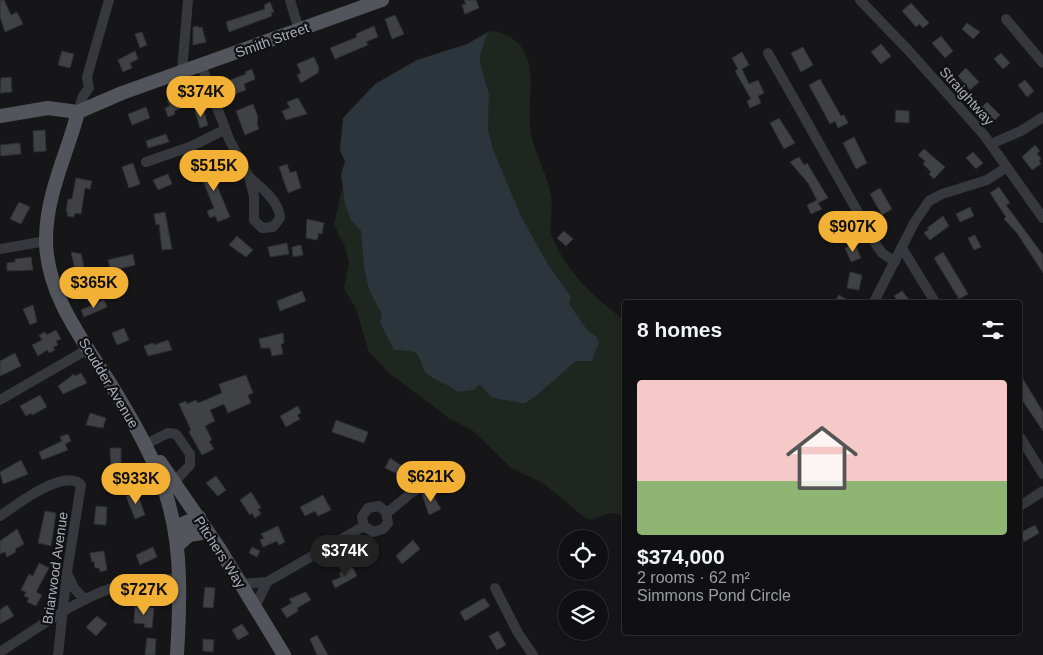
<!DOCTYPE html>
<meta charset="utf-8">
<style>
:root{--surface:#101012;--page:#19191b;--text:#f1f3f6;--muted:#9c9d9f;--line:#303032;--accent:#f2b134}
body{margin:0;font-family:Helvetica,sans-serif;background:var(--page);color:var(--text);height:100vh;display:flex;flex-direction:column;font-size:19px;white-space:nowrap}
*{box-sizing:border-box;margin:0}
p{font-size:16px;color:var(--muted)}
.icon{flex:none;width:28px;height:28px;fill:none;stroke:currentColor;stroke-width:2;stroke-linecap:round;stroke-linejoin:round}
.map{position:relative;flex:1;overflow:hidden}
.details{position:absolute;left:622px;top:300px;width:400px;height:335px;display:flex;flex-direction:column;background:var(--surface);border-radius:5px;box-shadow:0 2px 8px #0003,0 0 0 1px var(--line)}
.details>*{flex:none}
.controls{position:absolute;left:558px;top:530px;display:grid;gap:10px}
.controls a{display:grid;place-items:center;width:50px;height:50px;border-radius:50%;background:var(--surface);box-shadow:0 2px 8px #0003,0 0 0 1px var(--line);font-size:25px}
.price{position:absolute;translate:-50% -42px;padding:0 11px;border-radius:18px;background:var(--accent);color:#111;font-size:16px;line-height:32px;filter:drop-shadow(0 1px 2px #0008)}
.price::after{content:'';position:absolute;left:50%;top:30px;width:15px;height:11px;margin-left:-8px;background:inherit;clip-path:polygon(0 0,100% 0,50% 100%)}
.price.on{background:#222;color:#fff}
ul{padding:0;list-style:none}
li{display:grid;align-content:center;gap:10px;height:265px;padding:0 15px}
li span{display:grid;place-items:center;height:155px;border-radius:5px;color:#555}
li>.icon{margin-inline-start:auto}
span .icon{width:90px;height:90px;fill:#fffc;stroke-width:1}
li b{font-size:21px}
h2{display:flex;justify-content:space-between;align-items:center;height:60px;padding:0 15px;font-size:21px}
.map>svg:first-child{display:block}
</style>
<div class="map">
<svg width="1043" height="655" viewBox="0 0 1043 655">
<rect width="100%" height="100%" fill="#161618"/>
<path fill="#1e261f" d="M496 31C550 48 522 98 532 139 538 161 551 182 552 205 552 217 548 227 553 239 569 275 594 297 625 321V520C613 508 606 515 592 520L584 517 543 483 511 468 472 430 450 419 389 373 369 352 356 309 344 288 349 262 345 247 334 225 342 188 351 220 361 231 364 269 369 290 383 314 380 323 394 350C399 350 410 350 413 352 421 356 421 367 426 373 435 382 448 383 457 392L474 390 478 385 496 399 514 400 524 404 535 397 576 361H592L599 343 597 338 588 331 569 304 571 297 546 261 521 216 493 149 488 130 489 94 481 67 480 55 488 32Z"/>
<path fill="#2c353c" d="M488 32 480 55 481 67 489 94 488 129 493 149 521 216 546 261 571 297 569 304 588 331 597 337 599 343 592 361H576L535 397 524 404C514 400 504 401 494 398 487 395 485 388 478 385L474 390 457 392C448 383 435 382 426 373 421 367 421 356 414 352 410 351 399 350 394 350L380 323 382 314 369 290 364 269 361 231 351 220 345 204 341 174 345 162 340 150 343 118 375 84 417 60 467 44Z"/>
<path fill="#404145" stroke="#303034" d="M0 0H4L11 15 17 12 23 24 5 32 0 17Z
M464 0H476L479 8 465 14 462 5 466 4Z
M270 2 274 12 271 13 272 16 229 32 226 22 265 9 264 5Z
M911 3 929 23 923 28 919 24 916 27 902 11Z
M395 15 404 34 392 39 385 19Z
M967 23 980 32 973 39 962 29Z
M198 26 199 28 202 27 206 42 193 45V27Z
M374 26 378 37 366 42 368 45 335 59 330 48 357 37 356 34Z
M142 32 147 45 140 48 135 34Z
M941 36 953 51 945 58 932 43Z
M881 44 891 56 881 64 871 52Z
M803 47 813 65 801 72 791 53Z
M62 51 74 54 70 68 58 65Z
M135 51 138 59 130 63 132 68 123 72 118 60Z
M742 52 749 65 742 69 749 84 758 80 764 93 758 96 761 103 750 108 747 101 751 99 735 71 738 69 732 58Z
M1001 53 1010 63 1003 69 994 59Z
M314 57 319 68 318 73 301 83 297 75 301 73 297 64Z
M966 68 979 82 970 90 958 76Z
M252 69 255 79 244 84 246 90 235 94 230 80 246 74 245 72Z
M11 77 12 92 0 93 1 78Z
M820 79 841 116 844 115 848 123 838 128 835 121 830 124 809 85Z
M1025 80 1034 91 1027 97 1018 85Z
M184 93 189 105 174 111 175 114 168 117 165 108 170 106 167 100Z
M298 98 307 114 286 120 282 111 290 108 287 102Z
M987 102 1000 115 992 123 979 110Z
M253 104 258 117 257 124 259 129 245 135 236 111Z
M146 107 150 118 132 125 128 114Z
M203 108 208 125 200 128 195 111Z
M896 110 909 111V123L895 122Z
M779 118 795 143 784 149 770 123Z
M45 130 46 151 34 152 33 131Z
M166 134 169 142 148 148 146 141Z
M854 137 867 163 856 169 843 143Z
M20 143 21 154 1 156 0 145Z
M1035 145 1040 151 1037 153 1041 159 1039 161 1041 164 1032 170 1022 157Z
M924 149 945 167 934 179 929 174 931 172 923 164 925 161 918 155Z
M973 152 983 163 976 169 966 158Z
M799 157 804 165 807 163 828 198 818 203 822 209 811 214 807 205 817 200 808 183 790 162Z
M214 159 217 166 214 167 217 173H215L218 183H216L230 217 218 222 215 216 210 218 207 211 214 208 201 176 205 175 201 164Z
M133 163 140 184 129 188 122 167Z
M287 164 290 173 296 171 301 188 288 193 279 167Z
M168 174 172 184 158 190 153 180Z
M76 178 92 181 90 189 85 188 81 214 75 213 74 217 67 216 68 212H66L68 199H72Z
M999 187 1010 203 1006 205 1043 255V273L1017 233 1004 219 1006 217 990 193Z
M880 188 892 209 882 215 870 194Z
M19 202 30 207 21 224 10 219Z
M970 207 974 216 960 222 956 214Z
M165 212 172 249 162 250 159 224 156 225 154 214Z
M836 212 844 226 837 230 829 216Z
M943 216 949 226 930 240 924 233 929 229 927 228Z
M307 219 324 223 322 234 319 233 317 240 306 238Z
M564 231 573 239 566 246 557 238Z
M975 235 981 247 974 250 968 238Z
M237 236 253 250 246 257 229 245Z
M287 243 289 254 270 257 268 247Z
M855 244 861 258 851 262 845 248Z
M301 245 303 255 293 257 292 247Z
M71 252 81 254 85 271 76 274Z
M943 252 968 294 959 299 934 258Z
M133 254 135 265 111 271 108 260Z
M31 257 33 270 7 271V263L15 262V259Z
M850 272 862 275 859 290 847 288Z
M302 291 306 301 280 311 277 301Z
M902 291 911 302H899L894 296Z
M839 295 851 302H834Z
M104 300 107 307 84 317 81 310Z
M33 305 37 322 30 325 23 309Z
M124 328 129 340 117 345 112 333Z
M56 330 61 339 56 341 58 345 53 347 55 350 49 353 47 350 38 356 32 345 42 340 39 335 45 332 47 335Z
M283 333 284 343 281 344 283 354 272 356 270 348H261L259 339Z
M168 340 172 350 148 356 144 346 153 343 154 345Z
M15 353 21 366 0 376V361Z
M81 373 87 383 63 394 58 386 74 374 75 376Z
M1020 374 1043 412V431L1020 397Z
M246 375 253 393 248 395 251 403 228 413 224 404 210 410 215 421 205 426 212 440 209 441 214 449 202 455 189 432 191 430 179 404 186 401 187 404 196 400 198 403 222 393 219 384Z
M40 395 47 407 32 415 31 413 26 416 20 406Z
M298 406 301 413 297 415 300 419 286 427 280 416Z
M90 413 106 418 103 428 86 425Z
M336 420 368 432 364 443 332 432Z
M68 434 71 441 65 444 68 450 42 460 39 452 62 441 60 437Z
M110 448H121V467H111Z
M390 458 405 468 402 476 385 468Z
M21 460 28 474 3 484 0 472Z
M216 476 226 490 218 496 206 483Z
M430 490 441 509 429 515 422 494Z
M137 492 145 515 135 519 126 496Z
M251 492 261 508 258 509 261 514 255 518 252 513 250 515 240 500Z
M323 495 331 510 318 516 315 511 305 516 300 507Z
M96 506 107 507 106 525 94 524Z
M45 511 56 513 51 546 38 543Z
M1035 525 1039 533 1024 542 1020 533Z
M278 526 285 542 279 545 277 541 263 547 260 540 264 538 261 534Z
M17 529 24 544 15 549 16 552 7 557 5 552 0 554V541Z
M413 540 420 549 402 564 396 556Z
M153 547 157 557 140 565 136 555Z
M252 547 260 551 257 557 249 553Z
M104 551 107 570 100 572 99 568H95L94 561 92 562 90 553Z
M39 563 49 568 36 592 42 595 36 606 27 602 29 598 24 596 26 592 21 590 29 574 33 576Z
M352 566 357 576 335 588 332 581 341 577 339 573Z
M205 587 215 588 213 608 203 607Z
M306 592 311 600 297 608 298 611 287 618 281 609 292 603 289 599Z
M484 598 490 606 465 621 460 612Z
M7 605 14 616 0 624V610Z
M135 606 154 608 152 628 144 627 145 624 134 623Z
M97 616 107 624 96 636 86 627Z
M242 624 249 634 238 640 232 630Z
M498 631 506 645 497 650 489 636Z
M317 635 328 655H317L310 639Z
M147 638 156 639 155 655H145Z
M203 639 214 640 213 652 203 651Z"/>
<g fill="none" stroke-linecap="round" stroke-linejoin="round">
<path stroke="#37383d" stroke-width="10" d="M290 0 299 30
M860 0 909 51 984 135 1043 218
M1006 19 1043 63
M768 53 877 246 882 253 895 262
M201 65 229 139 249 177 254 196V220L262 228 273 227 280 218C280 202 260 186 249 177
M182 71 188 0
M78 112 83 96 89 88 87 77 109 0
M991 144 1021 131 1043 117
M146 162 192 146 224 130
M902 248 935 302
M0 249 46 241
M874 302 914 223 929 201 942 194 987 180 1007 167
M0 400 88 349
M1020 437 1043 474
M148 443 168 433 176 434 190 454V465L174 482
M1020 506 1043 491
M387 513 411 493 425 484
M0 516C15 506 65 467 81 485L67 572 58 655
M67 573 74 588 85 600
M242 584 267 582 364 526 362 517 368 508 379 506 386 512 388 523 383 529 373 532 364 526
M495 588 518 633 533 655
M255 607 267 582
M0 652C37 629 84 593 126 584 144 581 163 580 180 578"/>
<path stroke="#53555c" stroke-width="14" d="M78 112C67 155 46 194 46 240 46 292 81 338 108 380 125 408 142 436 155 466 183 526 181 590 177 655
M78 112 122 93 382 0
M0 116 48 108 78 112
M160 462 219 548 284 655
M175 527 199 517
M178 545 189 535 208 532"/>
</g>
<g text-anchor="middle" stroke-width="4.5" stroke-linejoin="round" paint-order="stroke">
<g font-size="14" fill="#a8adb8" stroke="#111113">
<text transform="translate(272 40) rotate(-20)" y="5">Smith Street</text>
<text transform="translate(967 96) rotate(48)" y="5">Straightway</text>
<text transform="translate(109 383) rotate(59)" y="5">Scudder Avenue</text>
<text transform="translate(220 552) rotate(57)" y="5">Pitchers Way</text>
<text transform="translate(55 568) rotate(-82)" y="5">Briarwood Avenue</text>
</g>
</g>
</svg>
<div class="controls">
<a><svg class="icon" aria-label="locate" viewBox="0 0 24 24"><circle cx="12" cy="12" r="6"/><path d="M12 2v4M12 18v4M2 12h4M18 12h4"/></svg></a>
<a><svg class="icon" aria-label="layers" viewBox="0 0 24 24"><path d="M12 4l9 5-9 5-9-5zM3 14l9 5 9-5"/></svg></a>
</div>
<b class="price" style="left:201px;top:118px">$374K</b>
<b class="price" style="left:214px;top:192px">$515K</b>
<b class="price" style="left:853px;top:253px">$907K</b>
<b class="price" style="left:94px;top:309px">$365K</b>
<b class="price" style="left:431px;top:503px">$621K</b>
<b class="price" style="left:136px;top:505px">$933K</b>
<b class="price on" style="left:345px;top:577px">$374K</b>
<b class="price" style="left:144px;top:616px">$727K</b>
<section class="details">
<h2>8 homes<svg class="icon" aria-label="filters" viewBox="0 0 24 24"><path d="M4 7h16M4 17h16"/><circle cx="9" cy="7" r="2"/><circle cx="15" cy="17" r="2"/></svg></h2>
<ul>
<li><span style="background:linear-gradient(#f6c9c9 65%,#8fb573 0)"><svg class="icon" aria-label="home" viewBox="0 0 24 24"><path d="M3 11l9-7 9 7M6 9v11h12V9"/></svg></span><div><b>$374,000</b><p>2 rooms · 62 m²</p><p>Simmons Pond Circle</p></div></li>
</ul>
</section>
</div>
